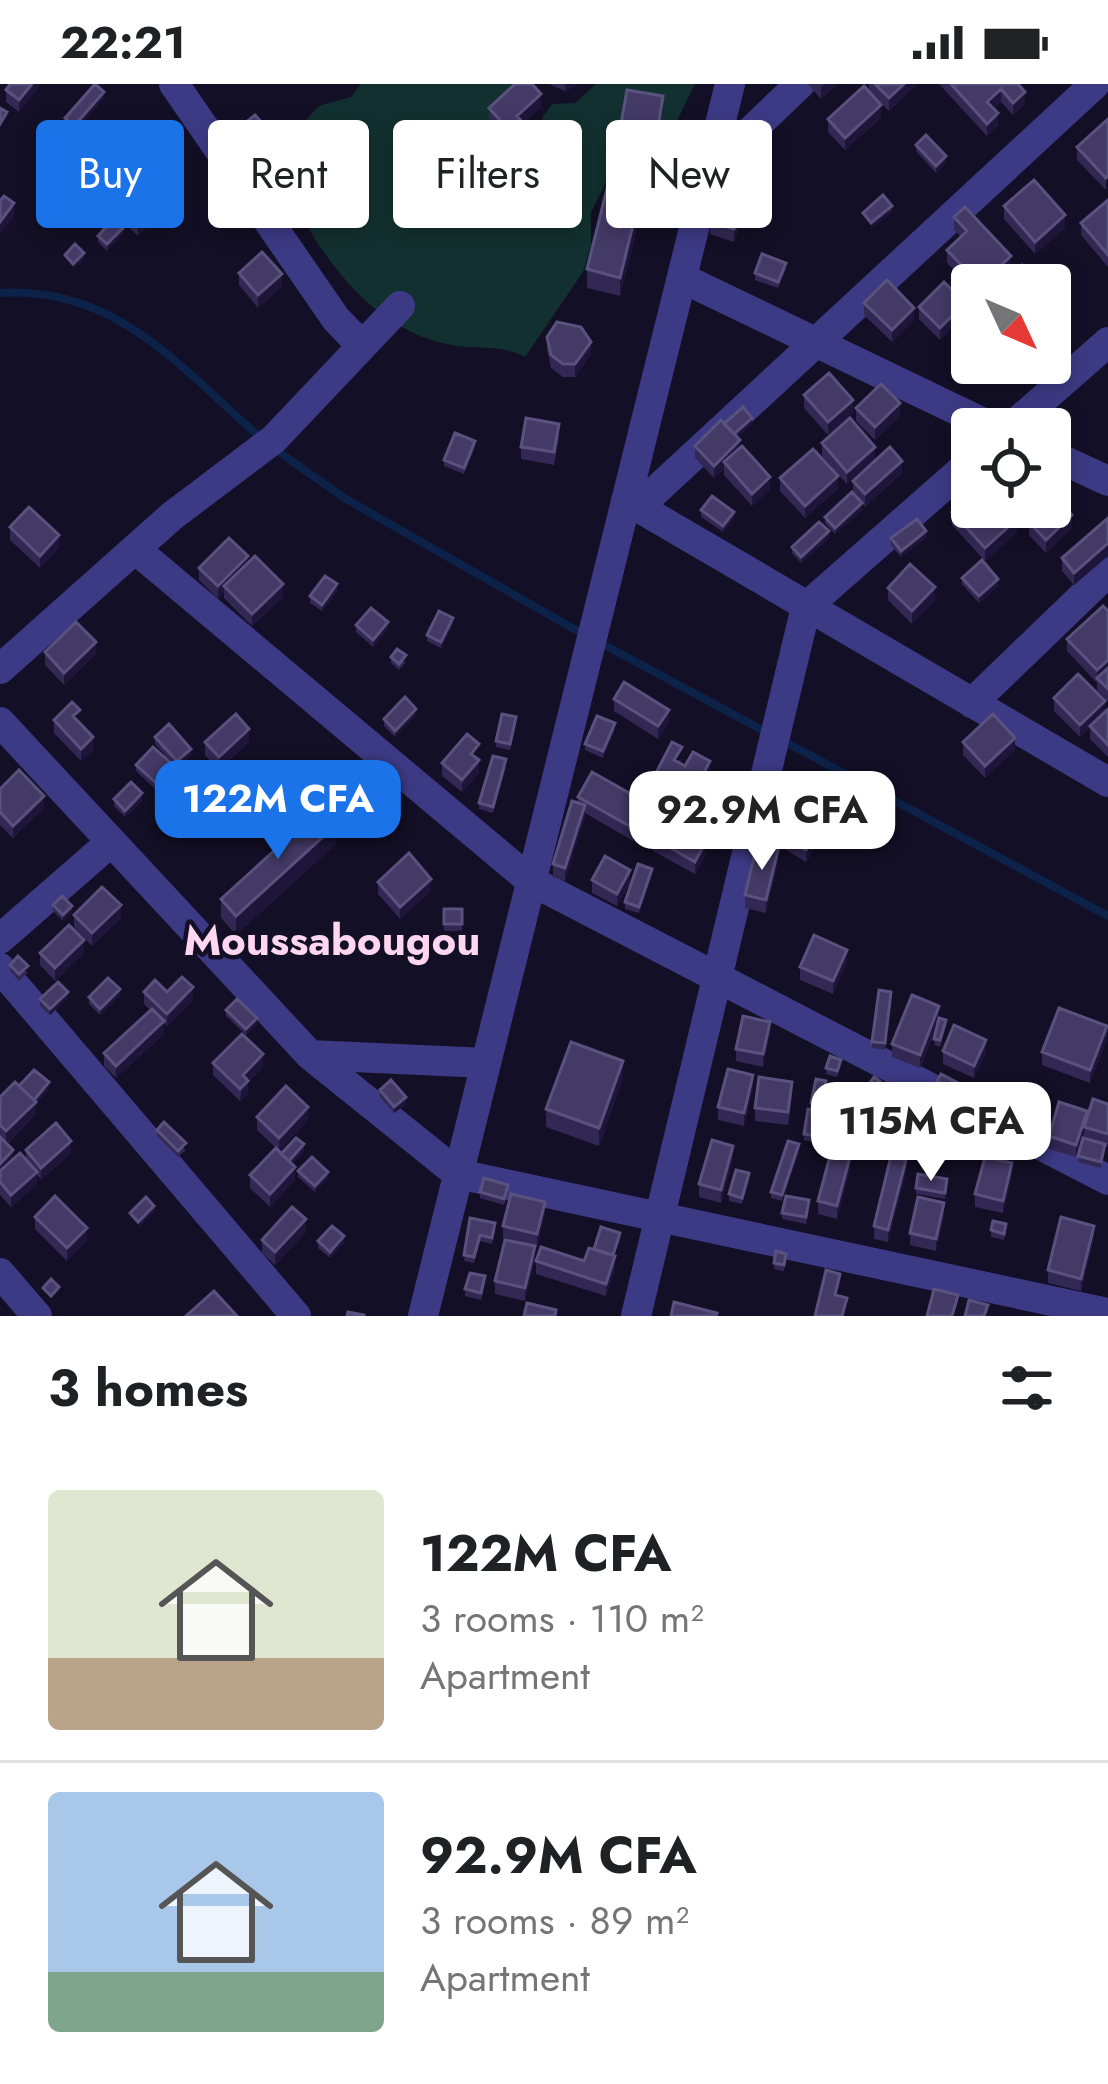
<!DOCTYPE html>
<meta charset="utf-8">
<style>
:root{--surface:#fff;--page:#f2f2f2;--text:#202124;--muted:#757577;--line:#e0e0e0;--accent:#1a73e8}
body{margin:0;font-family:Jost,sans-serif;background:var(--page);color:var(--text);height:100vh;display:flex;flex-direction:column;font-size:45px;white-space:nowrap}
*{box-sizing:border-box;margin:0}
p{font-size:39px;color:var(--muted)}
.icon{flex:none;width:66px;height:66px;fill:none;stroke:currentColor;stroke-width:2;stroke-linecap:round;stroke-linejoin:round}
.map{position:relative;height:1232px;overflow:hidden}
.side{display:flex;flex-direction:column;background:var(--surface);flex:1}
.side>*{flex:none}
.top-card{position:absolute;left:36px;top:36px;width:1038px;height:108px;display:flex;gap:24px}
.needle{width:78px;rotate:134deg}
.buttons{position:absolute;left:951px;top:180px;display:grid;gap:24px}
.buttons a{display:grid;place-items:center;width:120px;height:120px;border-radius:12px;background:var(--surface);box-shadow:0 6px 18px #0003;font-size:60px}
.price{position:absolute;translate:-50% -102px;padding:0 27px;border-radius:24px;background:#fff;color:#222;font-size:39px;line-height:78px;filter:drop-shadow(0 3px 6px #0008)}
.price::after{content:'';position:absolute;left:50%;top:72px;width:36px;height:27px;margin-left:-18px;background:inherit;clip-path:polygon(0 0,100% 0,50% 100%)}
.price.active{background:var(--accent);color:#fff}
ul{padding:0;list-style:none}
li{display:flex;align-items:center;gap:36px;height:300px;padding:0 48px}
li+li{border-top:3px solid var(--line)}
li span{display:grid;place-items:center;flex:none;width:336px;height:240px;border-radius:12px;color:#555}
li>.icon{margin-inline-start:auto}
span .icon{width:144px;height:144px;fill:#fffc;stroke-width:1}
li b{font-size:51px}
h2{display:flex;justify-content:space-between;align-items:center;height:144px;padding:0 48px;font-size:51px}
.chip{padding:0 42px;border-radius:12px;background:var(--surface);box-shadow:0 6px 18px #0003;font-size:42px;line-height:108px}
.chip.active{background:var(--accent);color:#fff}
.status{display:flex;justify-content:space-between;align-items:center;height:84px;padding:0 60px;background:var(--surface);direction:ltr}
.status svg{height:33px;fill:currentColor}
.map>svg:first-child{display:block}
</style>
<div class="status"><b>22:21</b><svg viewBox="0 0 49 12"><path d="M0 12V9h3v3zM5 12V6h3v6zM10 12V3h3v9zM15 12V0h3v12zM26 1h20v11H26zM47 4h2v5h-2z"/></svg></div>
<div class="map">
<svg width="1108" height="1232" viewBox="0 0 1108 1232">
<rect width="100%" height="100%" fill="#130f26"/>
<path fill="#12302f" d="M361 0H516L489 25 493 60 525 70 560 65 542 34 552 20 575 19 596 0H695L650 92 608 95 591 128V161L583 188 525 273C502 260 478 266 452 261 380 249 330 186 297 124L321 105 322 98 290 53 319 22 351 13Z"/>
<g fill="none" stroke-linecap="round" stroke-linejoin="round">
<path stroke="#0c2248" stroke-width="8" d="M0 209C117 202 179 283 261 354
M272 363 346 415 583 550
M597 557 768 649
M782 656 1108 832"/>
<path stroke="#3d3a85" stroke-width="30" d="M174 0 336 235 362 262
M708 88 800 0
M682 194 996 345
M1009 345 1108 258
M1050 370 1108 397
M626 416 1108 698
M637 424 1095 0
M135 465 531 797 1108 1096
M0 585 172 432 274 355 400 222
M972 619 1108 488
M0 638 310 971 458 1090 1108 1229
M0 855 111 758
M0 884 296 1232
M310 971 486 979
M0 1189 37 1232
M423 1232 730 0
M636 1232 806 523 972 377"/>
</g>
<path fill="#312854" d="M41 0 19 28 6 18V6Z
M549 0H579L565 7Z
M808 0H838L821 15Z
M869 0H917L889 27 869 7Z
M939 0H1018L1025 20 1013 31 1001 18 993 25 998 42 987 52Z
M104 14 74 48 65 40V34Z
M541 23 523 39 526 54 514 65 489 36V24Z
M663 25 654 82 617 76V63Z
M881 34 845 66 828 48V35Z
M1108 35 1106 106 1077 76V63Z
M271 56 316 96 300 108 271 68Z
M916 61 946 79 936 89 916 67Z
M93 98 133 103 156 133 138 152 117 132V127L114 130 93 111Z
M644 115 620 212 587 204V185Z
M1108 116V183L1081 151V139Z
M1004 122 1065 144 1035 170 1004 135Z
M744 129 734 158 710 150V138Z
M954 133 1011 185 994 201H972V205L947 179V166L961 153 954 146Z
M124 149 107 167 98 158V152Z
M786 185 778 204 755 196V189Z
M239 189 282 202 258 224 239 201Z
M864 219 914 236 892 258 864 231Z
M919 223 965 231 940 256 919 235Z
M547 253 591 270 575 293H563L551 284 547 265Z
M804 311 853 329 828 351 804 324Z
M856 324 900 332 875 356 856 337Z
M850 334 847 400 822 372V359Z
M724 340H752L737 353 740 363 770 405 752 422 724 391V385L714 394 695 374V362Z
M559 353 554 381 521 375V363Z
M475 363 464 390 444 382V376Z
M902 389 865 423 856 413 862 426 835 450 825 439V433L853 409V397Z
M780 394 838 405 805 434 780 407Z
M972 423H1043L1020 444 1017 440V448L985 477 952 441V428Z
M701 426 734 434 723 448 701 433Z
M1108 434 1074 501 1062 487V474Z
M1029 438 1072 444 1046 469 1029 451Z
M10 443 59 464 40 484 10 456Z
M926 453 901 473 891 461V454Z
M829 454 801 479 792 469V463Z
M248 479 283 513 252 542 224 514V508L218 515 199 496V484Z
M962 494 998 502 979 519 962 500Z
M888 504 935 516 912 540 888 516Z
M337 507 322 527 310 519V512Z
M1108 527V618L1097 606V599L1067 567V555Z
M356 541 388 545 373 563 356 548Z
M453 541 441 564 427 557V551Z
M45 568 96 570 64 601 45 581Z
M391 573 406 578 399 586 391 579Z
M1054 614 1105 628 1108 625V673L1090 655V644L1080 653 1054 627Z
M614 615 669 638 658 655 614 627Z
M416 631 395 653 384 642V635Z
M54 636 80 638 93 666 81 677 54 649Z
M516 640 510 666 496 663V657Z
M615 646 603 674 585 666V660Z
M155 653 191 671 177 684 155 660Z
M205 658H249L219 686 205 671Z
M963 658 1015 666 985 694 963 671Z
M479 673 477 675 479 689 462 708 442 692V679Z
M682 675 679 679 710 690 694 720 657 700V687Z
M136 681 172 687 155 705 136 687Z
M506 682 493 729 479 725V719Z
M0 705 44 724 13 754 0 741Z
M266 712 299 716 284 733 266 718Z
M578 713 647 732 633 757 585 729 565 797 553 793V780L578 719Z
M114 715 142 716 125 733 114 722Z
M728 719 723 736 712 733V727Z
M834 733 806 778 783 764V751Z
M254 738 278 742 264 755 254 745Z
M653 754 706 770 695 790 653 767Z
M336 760 236 851 221 834V815Z
M778 778 766 829 745 824V811Z
M652 791 639 829 625 825V818Z
M592 796 630 799 617 822 592 809Z
M378 798 431 807 400 835 378 810Z
M53 821 72 828 63 837 53 827Z
M444 825H462V847H444Z
M74 831 121 834 92 862 74 843Z
M40 869H84L55 897 40 881Z
M847 878 833 910 800 896V883Z
M10 881 28 888 19 897 10 887Z
M144 908H167L193 916 167 942 164 939V950L116 994 104 982V969L150 926 144 920Z
M120 911 100 931 89 920V913Z
M68 914 50 931 40 922V915Z
M891 914 885 966 872 964V958Z
M226 926 257 940 246 951 226 932Z
M939 934 946 942 940 963 934 961 939 936 920 984 892 973V960Z
M770 950 763 983 736 977V965Z
M1107 955 1090 999 1042 981V968Z
M943 967 986 968 974 994 943 980Z
M213 979 263 983 248 998V1010L240 1017 213 991Z
M841 982 837 993 826 990V984Z
M623 995 599 1062 546 1043V1025Z
M937 997 958 1006 954 1013 937 1003Z
M868 1001 883 1003 894 1016 884 1030 874 1023 875 1014 868 1008Z
M19 1002 49 1005 36 1020V1030L7 1060 13 1075 26 1076V1066L71 1069 41 1096 37 1091V1100L11 1123 0 1111V1013Z
M826 1003 821 1027 811 1025V1019Z
M753 1004 744 1042 718 1036V1023Z
M380 1006 406 1020 394 1029 380 1013Z
M792 1010 788 1041 755 1037V1024Z
M1108 1020V1063L1105 1062 1101 1084 1078 1078 1084 1047 1076 1073 1049 1065V1052L1087 1036Z
M257 1033 308 1036 279 1067 257 1046Z
M829 1035 825 1060 804 1056V1050Z
M157 1046 186 1066 178 1073 157 1052Z
M865 1059 861 1073 845 1070V1063Z
M304 1067 292 1080 295 1096 270 1123 250 1104V1091L281 1070Z
M799 1067 782 1117 771 1114V1108Z
M733 1074 721 1119 699 1113V1100Z
M850 1086 837 1135 818 1130V1117Z
M298 1087 328 1094 315 1108 298 1093Z
M906 1088 888 1158 874 1155V1142Z
M1012 1092 1003 1129 975 1123V1110Z
M749 1096 742 1120 729 1117V1110Z
M947 1102 945 1115 916 1110V1104Z
M480 1108H508L504 1121 480 1114Z
M809 1123 806 1140 782 1135V1129Z
M545 1130 537 1163 503 1154V1142Z
M944 1132 936 1167 910 1161V1149Z
M35 1133 87 1156 67 1177 35 1145Z
M470 1134 495 1145 492 1160 480 1157 474 1179 464 1177Z
M991 1146 1006 1147 1004 1156 991 1153Z
M306 1148 275 1181 262 1169V1156Z
M1094 1154 1081 1207 1048 1199V1186Z
M620 1155 614 1172 615 1185 606 1212 536 1190V1177H584L594 1165Z
M318 1157 344 1159 330 1174 318 1164Z
M535 1175 525 1217 495 1210V1197Z
M786 1176 784 1187 774 1185V1179Z
M485 1199 481 1216 465 1212V1205Z"/>
<path fill="#1d163a" d="M32 0H41L19 28V16Z
M565 0H579L565 7Z
M824 0H838L821 15V3Z
M904 0H917L889 27V14Z
M1001 5V18L987 30V18Z
M104 8V14L74 48V42Z
M1025 8V20L1013 31V19Z
M541 10V23L517 44V32Z
M663 12V25L654 82V69Z
M881 21V34L845 66V54Z
M998 29V42L987 52V40Z
M264 41V48L249 60V54Z
M526 42V54L514 65V52Z
M946 72V79L936 89V82Z
M316 83V96L300 108V95Z
M644 96V115L620 212V194Z
M133 98V111L117 119V127L114 130V118Z
M744 116V129L734 158V145Z
M14 119V132L0 150V138Z
M156 121V133L138 152V140Z
M892 122V128L871 145V139Z
M1065 131V144L1035 170V158Z
M124 143V149L107 167V160Z
M84 169V175L73 186V180Z
M1011 172V185L994 201H980Z
M282 190V202L258 224V211Z
M965 219V231L940 256V244Z
M914 224V236L892 258V246Z
M591 258V270L575 293V280Z
M853 316V329L828 351V338Z
M900 319V332L875 356V343Z
M752 334V340L733 357V351Z
M740 356V369L724 378V385L714 394V382Z
M875 363V376L847 400V388Z
M902 377V389L865 423V410Z
M838 392V405L805 434V422Z
M770 393V405L752 422V410Z
M862 419V426L835 450V444Z
M1029 423H1043L1020 444V431Z
M734 428V434L723 448V442Z
M1072 431V444L1046 469V456Z
M1017 435V448L985 477V464Z
M829 447V454L801 479V473Z
M926 447V453L901 473V467Z
M59 451V464L40 484V472Z
M1108 459V472L1074 501V489Z
M248 472V484L224 502V508L218 515V502Z
M998 495V502L979 519V512Z
M283 500V513L252 542V530Z
M337 500V507L322 527V521Z
M935 503V516L912 540V527Z
M453 534V541L441 564V558Z
M388 538V545L373 563V556Z
M96 558V570L64 601V589Z
M1108 576V589L1097 594V599V586Z
M1105 617V630L1080 653V641Z
M416 625V631L395 653V647Z
M669 626V638L658 655V642Z
M615 639V646L603 674V667Z
M249 645V658L219 686V673Z
M93 653V666L81 677V665Z
M1015 654V666L985 694V682Z
M191 665V671L177 684V677Z
M479 676V689L462 708V696Z
M710 677V690L694 720V707Z
M172 680V687L155 705V698Z
M282 685V692L264 710V703Z
M142 709V716L125 733V727Z
M299 710V716L284 733V727Z
M44 712V724L13 754V742Z
M647 719V732L633 757V744Z
M585 721V734L565 797V784Z
M834 721V733L806 778V766Z
M278 735V742L264 755V749Z
M336 741V760L236 851V832Z
M706 757V770L695 790V778Z
M778 766V778L766 829V816Z
M652 785V791L639 829V823Z
M630 786V799L617 822V810Z
M431 795V807L400 835V823Z
M121 821V834L92 862V849Z
M72 822V828L63 837V831Z
M84 856V869L55 897V884Z
M847 866V878L833 910V897Z
M193 903V916L167 942V930Z
M120 905V911L100 931V925Z
M68 908V914L50 931V925Z
M939 922V934L920 984V971Z
M257 934V940L246 951V945Z
M164 937V950L116 994V982Z
M770 938V950L763 983V970Z
M1107 942V955L1090 999V986Z
M986 956V968L974 994V982Z
M263 970V983L248 998V1010L240 1017 243 991Z
M623 977V995L599 1062V1044Z
M753 991V1004L744 1042V1029Z
M49 998V1005L36 1020V1030L6 1060V1047Z
M894 1009V1016L884 1030V1024Z
M406 1013V1020L394 1029V1023Z
M308 1023V1036L279 1067V1054Z
M1087 1027V1040L1076 1073V1061Z
M71 1057V1069L41 1096V1084Z
M304 1060V1067L289 1083V1077Z
M799 1060V1067L782 1117V1111Z
M733 1062V1074L721 1119V1106Z
M13 1066V1079L0 1093V1080Z
M850 1073V1086L837 1135V1122Z
M906 1076V1088L888 1158V1146Z
M1012 1079V1092L1003 1129V1117Z
M295 1083V1096L270 1123V1110Z
M37 1088V1100L11 1123V1111Z
M328 1088V1094L315 1108V1102Z
M545 1118V1130L537 1163V1150Z
M944 1119V1132L936 1167V1155Z
M154 1122V1128L138 1144V1138Z
M306 1135V1148L275 1181V1168Z
M1094 1142V1154L1081 1207V1195Z
M87 1144V1156L67 1177V1164Z
M344 1152V1159L330 1174V1168Z
M535 1162V1175L525 1217V1204Z
M615 1172V1185L606 1212V1200Z"/>
<path fill="#433a66" stroke="#5a527e" stroke-width="3" d="M10 0H32L19 16 6 6Z
M95 0 104 8 74 42 65 34Z
M515 0H532L541 10 517 32 526 42 514 52 489 24Z
M875 0H904L889 14Z
M951 0H1018L1025 8 1013 19 1001 5 987 18 998 29 987 40Z
M864 2 881 21 845 54 828 35Z
M627 6 663 12 654 69 617 63Z
M0 24 7 28 0 40Z
M255 31 264 41 249 54 240 43Z
M1108 35V92L1106 94 1077 63Z
M287 43 316 83 300 95 271 56Z
M926 51 946 72 936 82 916 61Z
M112 78 133 98 114 118 93 98Z
M611 88 644 96 620 194 587 185Z
M1034 96 1065 131 1035 158 1004 122Z
M135 100 156 121 138 140 117 119Z
M719 109 744 116 734 145 710 138Z
M883 111 892 122 871 139 863 129Z
M4 112 14 119 0 138V117Z
M1108 116V171L1081 139Z
M965 123 1011 172 980 201 947 166 967 147 954 133Z
M114 134 124 143 107 160 98 152Z
M75 160 84 169 73 180 65 171Z
M262 168 282 190 258 211 239 189Z
M762 170 786 179 778 198 755 189Z
M1022 181 1040 201H1000Z
M887 196 914 224 892 246 864 219Z
M944 198 965 219 940 244 919 223Z
M557 238 581 243 591 258 575 280H563L551 271 547 253Z
M829 289 853 316 828 338 804 311Z
M881 300 900 319 875 343 856 324Z
M743 323 752 334 734 350 724 340Z
M526 334 559 340 554 368 521 363Z
M850 334 875 363 847 388 822 359Z
M721 336 740 356 714 382 695 362Z
M455 349 475 357 464 384 444 376Z
M742 362 770 393 752 410 724 378Z
M890 363 902 377 865 410 853 397Z
M813 365 838 392 805 422 780 394Z
M852 408 862 419 835 444 825 433Z
M972 410V423H1006L1017 435 985 464 952 428Z
M712 412 734 428 723 442 701 426Z
M1055 413 1072 431 1046 456 1029 438 1045 423H1050V418Z
M29 423 59 451 40 472 10 443Z
M1012 423H1029L1020 431Z
M1108 434V459L1074 489 1062 474Z
M917 435 926 447 901 467 891 454Z
M819 438 829 447 801 473 792 463Z
M229 454 248 472 218 502 199 484Z
M255 472 283 500 252 530 224 502Z
M982 476 998 495 979 512 962 494Z
M910 480 935 503 912 527 888 504Z
M325 492 337 500 322 521 310 512Z
M1103 522 1108 527V576L1097 586 1067 555Z
M371 524 388 538 373 556 356 541Z
M439 527 453 534 441 558 427 551Z
M76 538 96 558 64 589 45 568Z
M397 565 406 571 399 580 391 573Z
M1108 584V605L1097 594Z
M1078 590 1105 617 1080 641 1054 614Z
M624 598 669 626 658 642 614 615Z
M405 613 416 625 395 647 384 635Z
M72 618 80 626 73 632 93 653 81 665 54 636Z
M1108 625V661L1090 642Z
M236 630 249 645 219 673 205 658Z
M502 630 516 633 510 660 496 657Z
M993 630 1015 654 985 682 963 658Z
M597 632 615 639 603 667 585 660Z
M169 640 191 665 177 677 155 653Z
M467 650 479 660 471 670 479 676 462 696 442 679Z
M672 658 682 663 674 676 685 682 693 668 710 677 694 707 657 687Z
M153 663 172 680 155 698 136 681Z
M493 672 506 675 493 723 479 719Z
M278 680 282 685 264 703 259 698Z
M19 686 44 712 13 742 0 728V705Z
M592 688 647 719 633 744 578 713Z
M280 694 299 710 284 727 266 712Z
M131 698 142 709 125 727 114 715Z
M811 707 834 721 806 766 783 751Z
M717 709 728 712 723 730 712 727Z
M572 717 585 721 565 784 553 780Z
M268 725 278 735 264 749 254 738Z
M320 725 336 741 236 832 221 815Z
M664 734 706 757 695 778 653 754Z
M757 761 778 766 766 816 745 811Z
M409 769 431 795 400 823 378 798Z
M605 772 630 786 617 810 592 796Z
M638 780 652 785 639 823 625 818Z
M102 803 121 821 92 849 74 831Z
M62 812 72 822 63 831 53 821Z
M444 825H462V840H444Z
M69 841 84 856 55 884 40 869Z
M814 851 847 866 833 897 800 883Z
M18 872 28 882 19 890 10 881Z
M182 893 193 903 167 930 144 908 155 896 167 908Z
M108 894 120 905 100 925 89 913Z
M58 898 68 908 50 925 40 915Z
M879 906 891 908 885 959 872 958Z
M912 911 939 922 920 971 892 960Z
M237 915 257 934 246 945 226 926Z
M1059 924 1107 942 1090 986 1042 968Z
M152 925 164 937 116 982 104 969Z
M743 932 770 938 763 970 736 965Z
M939 934 946 936 940 956 934 955Z
M954 941 986 956 974 982 943 967Z
M242 950 263 970 243 991 248 997 240 1005 213 979Z
M571 958 623 977 599 1044 546 1025Z
M830 972 841 976 837 987 826 984Z
M728 985 753 991 744 1029 718 1023Z
M34 986 49 998 34 1016 19 1002Z
M941 990 958 999 954 1007 937 997Z
M759 993 792 998 788 1028 755 1024Z
M874 993 883 1000 876 1008 868 1001Z
M816 995 826 997 821 1021 811 1019Z
M391 996 406 1013 394 1023 380 1006Z
M15 998 36 1018 6 1047 0 1041V1013Z
M286 1002 308 1023 279 1054 257 1033Z
M883 1002 894 1009 884 1024 874 1016Z
M1093 1015 1108 1020V1050L1084 1043Z
M1059 1018 1087 1027 1076 1061 1049 1052Z
M808 1025 829 1029 825 1053 804 1050Z
M164 1038 186 1059 178 1067 157 1046Z
M56 1039 71 1057 41 1084 26 1066Z
M848 1049 865 1053 861 1067 845 1063Z
M0 1053 13 1066 0 1080Z
M296 1054 304 1060 289 1077 281 1070Z
M1083 1054 1105 1060 1101 1078 1078 1072Z
M712 1056 733 1062 721 1106 699 1100Z
M788 1057 799 1060 782 1111 771 1108Z
M276 1064 295 1083 270 1110 250 1091Z
M831 1068 850 1073 837 1122 818 1117Z
M20 1069 37 1088 11 1111 0 1098V1087Z
M891 1072 906 1076 888 1146 874 1142Z
M312 1073 328 1088 315 1102 298 1087Z
M985 1073 1012 1079 1003 1117 975 1110Z
M736 1086 749 1089 742 1114 729 1110Z
M918 1090 947 1095 945 1109 916 1104Z
M484 1094 508 1101 504 1115 480 1108Z
M511 1110 545 1118 537 1150 503 1142Z
M55 1112 87 1144 67 1164 35 1133Z
M786 1112 809 1116 806 1133 782 1129Z
M146 1113 154 1122 138 1138 130 1129Z
M918 1113 944 1119 936 1155 910 1149Z
M292 1123 306 1135 275 1168 262 1156Z
M1061 1133 1094 1142 1081 1195 1048 1186Z
M470 1134 495 1139 492 1154 480 1151 474 1173 464 1171Z
M993 1137 1006 1140 1004 1150 991 1146Z
M332 1142 344 1152 330 1168 318 1157Z
M601 1143 620 1149 613 1171 594 1165Z
M505 1156 535 1162 525 1204 495 1197Z
M541 1163 584 1177 589 1164 615 1172 606 1200 536 1177Z
M776 1167 786 1170 784 1181 774 1179Z
M826 1186 840 1190 835 1211 847 1214 842 1232H815Z
M470 1189 485 1192 481 1209 465 1205Z
M51 1195 59 1203 51 1212 43 1204Z
M934 1205 958 1211 952 1232H927Z
M214 1207 237 1232H186Z
M969 1216 988 1221 984 1232H965Z
M674 1218 717 1229 716 1232H671Z
M527 1219 556 1226 555 1232H524Z
M348 1228 364 1231V1232H347Z"/>
<g text-anchor="middle" stroke-width="9" stroke-linejoin="round" paint-order="stroke">
<g font-size="42" font-weight="bold" fill="#ffd6f0" stroke="#130f26">
<text x="332" y="871">Moussabougou</text>
</g>
</g>
</svg>
<div class="buttons">
<a><svg class="needle" viewBox="-14 -14 28 28"><path d="M0-13l5 13h-10z" fill="#e53935"/><path d="M0 13l5-13h-10z" fill="#757577"/></svg></a>
<a><svg class="icon" aria-label="locate" viewBox="0 0 24 24"><circle cx="12" cy="12" r="6"/><path d="M12 2v4M12 18v4M2 12h4M18 12h4"/></svg></a>
</div>
<b class="price active" style="left:278px;top:778px">122M CFA</b>
<b class="price" style="left:762px;top:789px">92.9M CFA</b>
<b class="price" style="left:931px;top:1100px">115M CFA</b>
<div class="top-card">
<a class="chip active">Buy</a>
<a class="chip">Rent</a>
<a class="chip">Filters</a>
<a class="chip">New</a>
</div>
</div>
<section class="side">
<h2>3 homes<svg class="icon" aria-label="filters" viewBox="0 0 24 24"><path d="M4 7h16M4 17h16"/><circle cx="9" cy="7" r="2"/><circle cx="15" cy="17" r="2"/></svg></h2>
<ul>
<li><span style="background:linear-gradient(#dfe7d0 70%,#b9a48a 0)"><svg class="icon" aria-label="home" viewBox="0 0 24 24"><path d="M3 11l9-7 9 7M6 9v11h12V9"/></svg></span><div><b>122M CFA</b><p>3 rooms · 110 m²</p><p>Apartment</p></div></li>
<li><span style="background:linear-gradient(#a9c7e8 75%,#7fa58c 0)"><svg class="icon" aria-label="home" viewBox="0 0 24 24"><path d="M3 11l9-7 9 7M6 9v11h12V9"/></svg></span><div><b>92.9M CFA</b><p>3 rooms · 89 m²</p><p>Apartment</p></div></li>
</ul>
</section>
